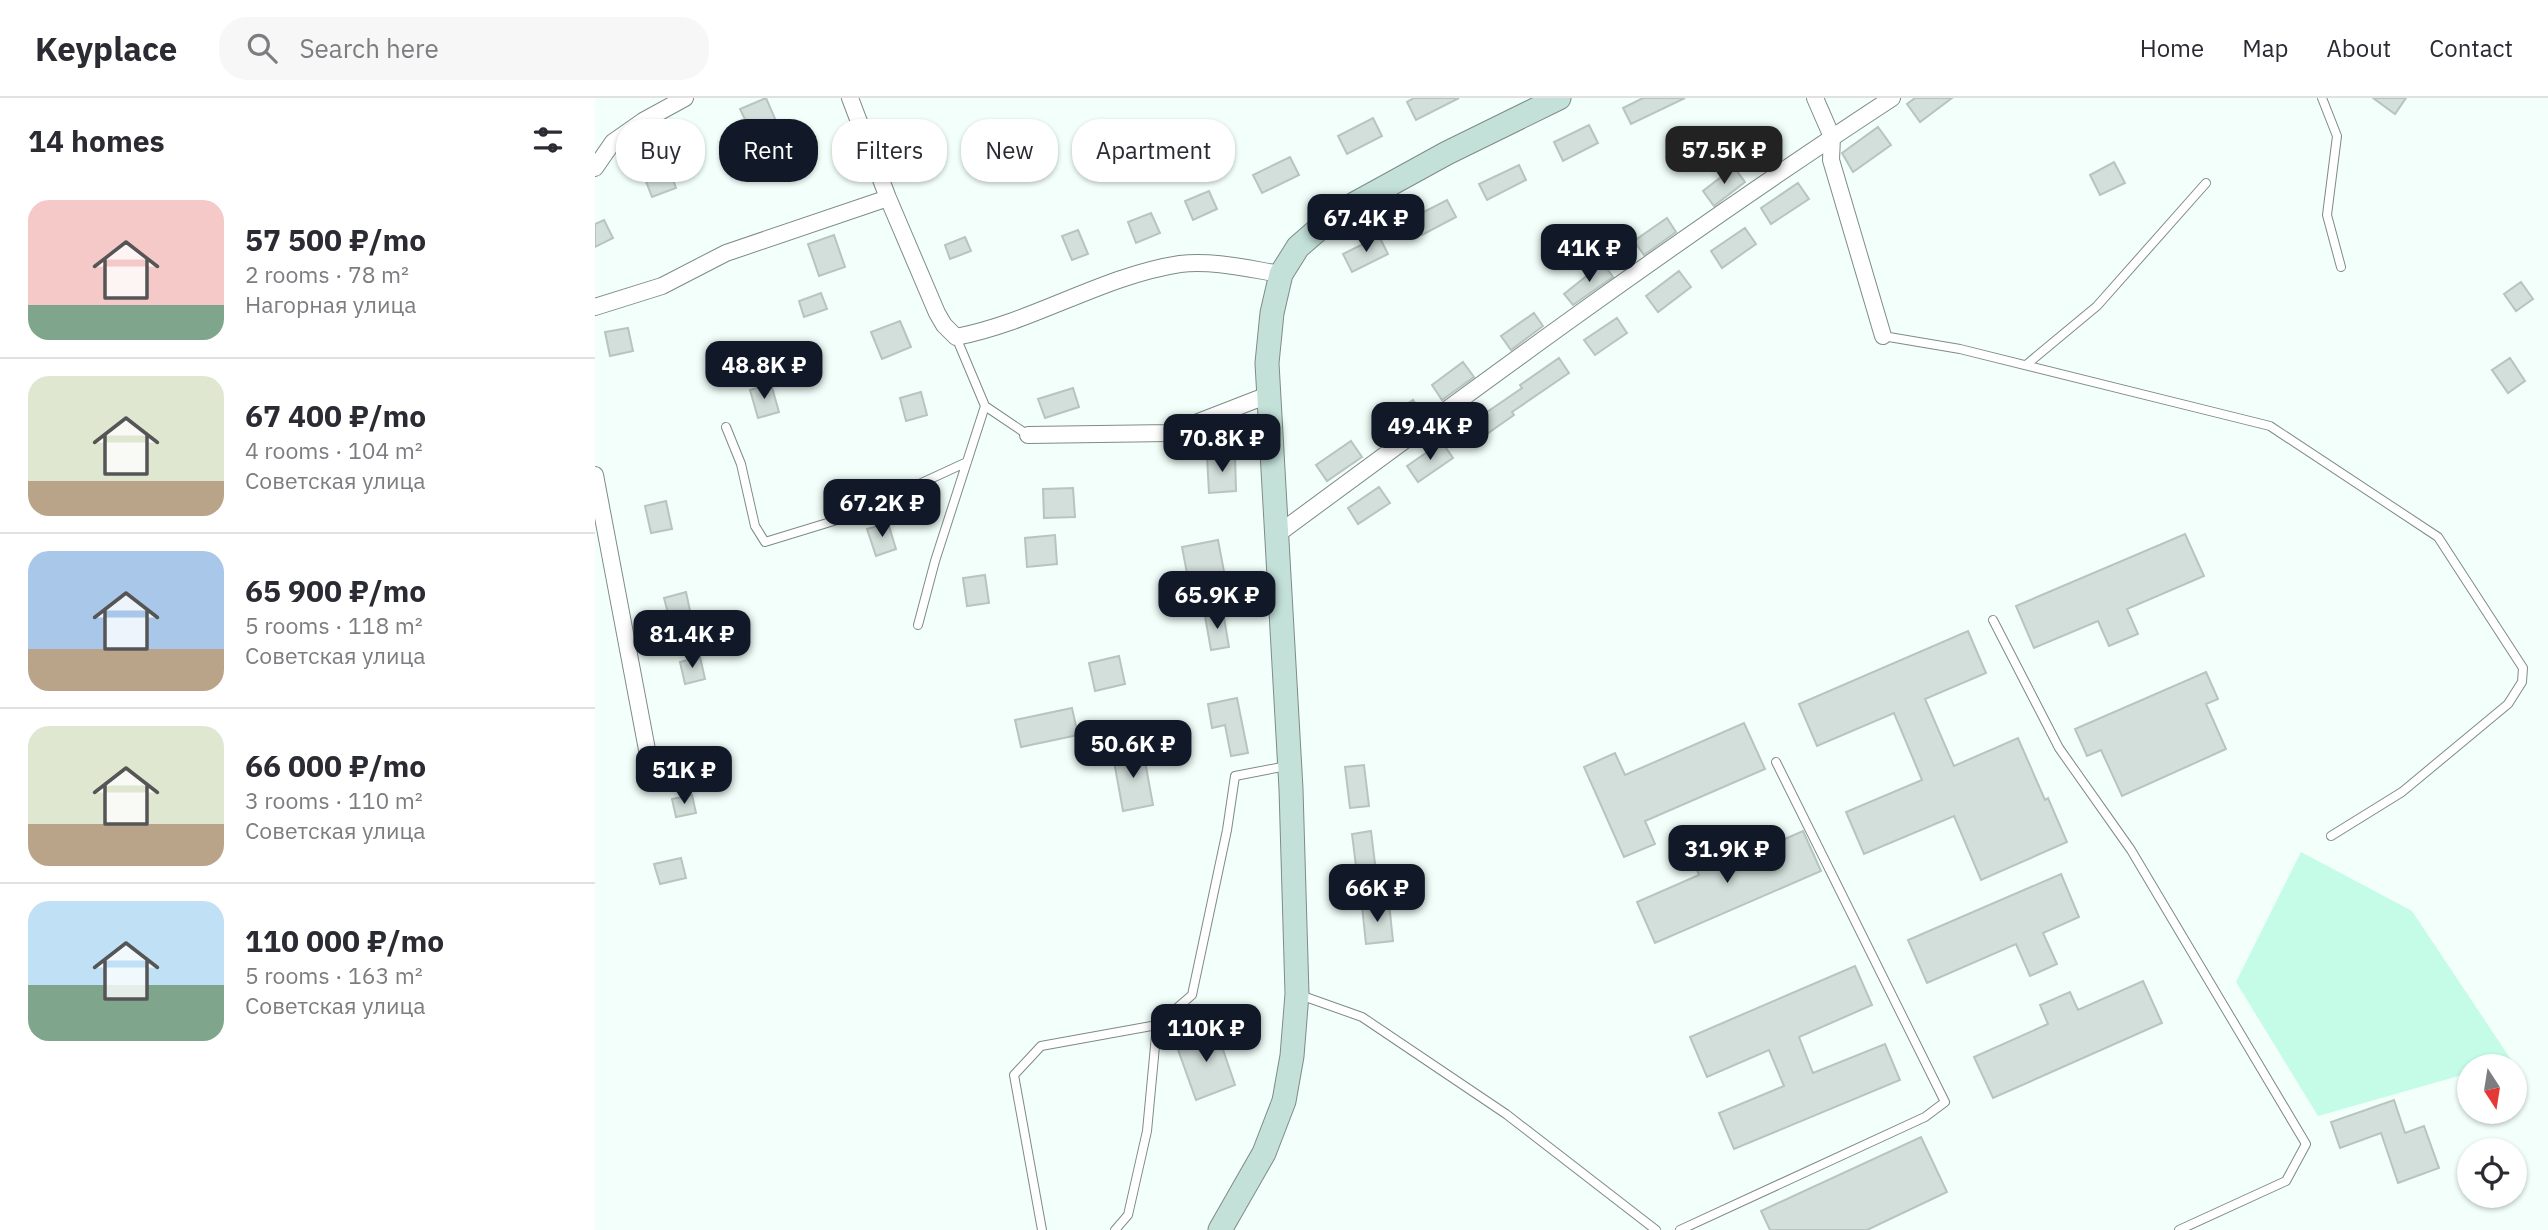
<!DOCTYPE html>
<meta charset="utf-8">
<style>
:root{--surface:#fff;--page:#f7f7f7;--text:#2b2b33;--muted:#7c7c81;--line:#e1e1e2;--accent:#111827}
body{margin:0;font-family:"IBM Plex Sans",sans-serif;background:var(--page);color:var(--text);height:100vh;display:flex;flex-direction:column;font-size:26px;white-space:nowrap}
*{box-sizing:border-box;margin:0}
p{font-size:23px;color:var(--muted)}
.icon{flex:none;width:38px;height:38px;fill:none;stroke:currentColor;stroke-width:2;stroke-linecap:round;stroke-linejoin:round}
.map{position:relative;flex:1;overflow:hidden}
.panel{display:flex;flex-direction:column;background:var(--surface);width:595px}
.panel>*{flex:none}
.top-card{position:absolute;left:21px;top:21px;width:665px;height:63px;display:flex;gap:14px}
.needle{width:46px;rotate:168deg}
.controls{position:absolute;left:1862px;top:956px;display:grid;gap:14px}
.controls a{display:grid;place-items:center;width:70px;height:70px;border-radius:50%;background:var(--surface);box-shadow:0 2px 5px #0004;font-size:35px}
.price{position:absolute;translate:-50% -60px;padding:0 16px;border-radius:14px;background:var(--accent);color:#fff;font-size:23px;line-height:46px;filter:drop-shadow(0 2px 4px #0008)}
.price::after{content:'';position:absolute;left:50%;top:42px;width:21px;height:16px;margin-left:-10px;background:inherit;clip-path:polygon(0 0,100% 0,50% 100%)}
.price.selected{background:#222;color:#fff}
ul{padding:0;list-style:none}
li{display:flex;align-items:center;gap:21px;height:175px;padding:0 28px}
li+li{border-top:2px solid var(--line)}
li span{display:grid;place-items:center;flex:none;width:196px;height:140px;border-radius:21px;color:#555}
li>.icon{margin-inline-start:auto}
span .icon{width:84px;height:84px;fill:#fffc;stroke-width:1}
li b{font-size:30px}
h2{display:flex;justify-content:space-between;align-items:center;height:84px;padding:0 28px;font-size:30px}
.tag{padding:0 24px;border-radius:28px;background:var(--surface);box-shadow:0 2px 5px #0004;font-size:24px;line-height:63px}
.tag.selected{background:var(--accent);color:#fff}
header{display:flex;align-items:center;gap:42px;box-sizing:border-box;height:98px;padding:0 35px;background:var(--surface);border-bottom:2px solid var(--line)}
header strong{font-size:33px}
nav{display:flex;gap:38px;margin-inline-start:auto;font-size:24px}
.search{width:490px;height:63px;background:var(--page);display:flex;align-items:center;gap:18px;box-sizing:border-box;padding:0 24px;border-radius:28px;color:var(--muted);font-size:26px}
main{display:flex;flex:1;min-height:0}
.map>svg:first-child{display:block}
</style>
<header>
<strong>Keyplace</strong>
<div class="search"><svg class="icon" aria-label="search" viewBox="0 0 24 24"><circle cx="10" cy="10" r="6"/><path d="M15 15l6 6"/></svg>Search here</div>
<nav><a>Home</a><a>Map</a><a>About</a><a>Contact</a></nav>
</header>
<main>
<section class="panel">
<h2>14 homes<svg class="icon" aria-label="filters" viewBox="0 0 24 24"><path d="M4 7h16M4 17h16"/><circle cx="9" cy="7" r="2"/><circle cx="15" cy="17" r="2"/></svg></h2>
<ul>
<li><span style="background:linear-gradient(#f6c9c9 75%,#7fa58c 0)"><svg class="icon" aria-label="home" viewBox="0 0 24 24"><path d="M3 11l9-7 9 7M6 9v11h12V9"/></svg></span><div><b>57 500 ₽/mo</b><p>2 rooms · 78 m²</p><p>Нагорная улица</p></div></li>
<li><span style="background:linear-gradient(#dfe7d0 75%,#b9a48a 0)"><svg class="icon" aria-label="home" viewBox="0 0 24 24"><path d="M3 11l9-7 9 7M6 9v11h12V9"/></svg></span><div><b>67 400 ₽/mo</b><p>4 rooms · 104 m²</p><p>Советская улица</p></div></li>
<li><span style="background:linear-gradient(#a9c7e8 70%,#b9a48a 0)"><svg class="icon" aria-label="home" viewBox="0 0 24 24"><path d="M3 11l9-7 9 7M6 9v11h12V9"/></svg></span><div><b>65 900 ₽/mo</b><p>5 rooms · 118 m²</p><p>Советская улица</p></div></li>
<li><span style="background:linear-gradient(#dfe7d0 70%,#b9a48a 0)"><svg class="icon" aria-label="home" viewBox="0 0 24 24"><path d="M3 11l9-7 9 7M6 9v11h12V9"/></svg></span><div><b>66 000 ₽/mo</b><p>3 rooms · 110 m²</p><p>Советская улица</p></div></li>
<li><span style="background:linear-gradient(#bfe0f5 60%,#7fa58c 0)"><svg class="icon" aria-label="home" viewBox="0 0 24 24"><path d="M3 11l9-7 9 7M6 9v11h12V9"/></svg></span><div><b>110 000 ₽/mo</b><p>5 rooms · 163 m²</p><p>Советская улица</p></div></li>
</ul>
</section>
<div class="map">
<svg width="1953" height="1132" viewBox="0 0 1953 1132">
<rect width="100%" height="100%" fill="#f2fffa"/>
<path fill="#c4fce8" d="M1706 754 1817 813 1917 963 1900 968H1874V975L1723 1018 1641 884Z"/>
<path fill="#d2dfda" stroke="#b8c4bf" stroke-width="2" d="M171 0 181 23 156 34 145 11Z
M819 0H864L821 22 812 4Z
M1048 0H1090L1036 26 1028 10Z
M1320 0H1357L1325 24 1312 6Z
M1778 0H1811L1800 16Z
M778 20 787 38 752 56 743 38Z
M994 27 1003 45 968 63 959 44Z
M1283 29 1296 47 1258 74 1247 55Z
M695 59 704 77 667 95 658 77Z
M71 63 81 90 57 99 47 73Z
M1519 64 1530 85 1505 97 1495 77Z
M924 67 931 82 892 102 884 86Z
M1139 69 1150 84 1119 108 1108 93Z
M1203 85 1214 101 1176 126 1166 110Z
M614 93 622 111 598 122 590 103Z
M852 102 861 119 827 137 817 120Z
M556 115 565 135 541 145 533 124Z
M1072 120 1081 134 1049 157 1039 143Z
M9 122 18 140 0 149V126Z
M1150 130 1161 146 1127 170 1116 153Z
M483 132 493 156 477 162 467 138Z
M239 137 250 169 224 178 213 146Z
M784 138 793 156 757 174 748 156Z
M370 139 376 153 355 161 350 147Z
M1008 165 1018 179 978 207 969 196Z
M1084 173 1096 189 1063 214 1051 198Z
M1926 184 1938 201 1921 213 1909 196Z
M226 195 232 211 209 219 204 203Z
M939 215 948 228 916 252 906 238Z
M1022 220 1032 235 1000 257 989 242Z
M305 223 316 249 287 261 276 234Z
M33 230 38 253 15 258 10 234Z
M964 260 974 275 917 314 919 317 886 340 876 325 927 290 925 287Z
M1915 260 1930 283 1913 295 1897 272Z
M868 264 879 279 847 302 837 287Z
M176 286 184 314 163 320 155 292Z
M478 290 484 309 450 320 443 301Z
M326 294 332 317 311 323 305 300Z
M818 302 828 316 795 338 786 325Z
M756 343 767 359 732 383 721 367Z
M847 344 858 360 823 384 812 368Z
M640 357 641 393 614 395 612 359Z
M784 389 795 405 763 426 753 410Z
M478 390 480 419 449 420 448 391Z
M71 403 77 431 56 435 50 408Z
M293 425 301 451 281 458 272 431Z
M1590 436 1609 478 1532 511 1543 536 1514 548 1503 523 1439 550 1421 508Z
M460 437 462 466 432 469 430 440Z
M623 442 631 484 595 491 587 449Z
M390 477 394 505 372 508 368 480Z
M91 494 97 522 76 527 69 500Z
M628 514 634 549 616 552 610 518Z
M1373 533 1391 575 1330 601 1359 668 1423 640 1450 702 1453 700 1472 744 1386 782 1359 718 1269 756 1251 714 1327 682 1299 615 1222 648 1204 606Z
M524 558 530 586 500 593 494 565Z
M105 559 110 581 90 586 85 564Z
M1611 574 1623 601 1611 606 1631 651 1527 698 1506 652 1492 658 1480 631Z
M642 600 653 655 636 658 630 627 617 630 613 606Z
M477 610 483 637 426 649 420 622Z
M1149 625 1170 671 1050 723 1060 746 1029 759 989 669 1020 655 1030 677Z
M548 652 558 707 528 713 518 658Z
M769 667 774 708 755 710 750 669Z
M97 697 101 715 81 719 77 701Z
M776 733 781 774 762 776 757 736Z
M1208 733 1226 773 1060 845 1042 804 1104 777 1097 760 1127 747 1134 765Z
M86 760 91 780 65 786 59 766Z
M1466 776 1484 819 1448 835 1462 866 1435 878 1421 846 1332 885 1313 842Z
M794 805 798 843 771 846 767 808Z
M1260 868 1277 907 1204 939 1218 975 1290 946 1305 982 1139 1051 1124 1015 1189 988 1174 952 1112 979 1095 939Z
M1548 883 1567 925 1398 1000 1379 959 1453 926 1445 907 1475 894 1483 912Z
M621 931 640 987 601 1002 581 946Z
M1799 1002 1810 1035 1829 1028 1844 1070 1803 1085 1786 1035 1745 1050 1736 1024Z
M1326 1039 1352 1094 1272 1132H1175L1166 1113Z"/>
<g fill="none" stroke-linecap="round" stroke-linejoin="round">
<g stroke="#7f8b86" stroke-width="10">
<path id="lane" d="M1727 0 1742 38 1732 117 1746 169
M1288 238 1365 251 1675 328 1843 439 1928 570 1927 584 1913 606 1807 694 1736 738
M361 239 390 308 433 337
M1431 267 1502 208 1611 85
M131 329 146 366 160 428 170 444 255 418 372 364
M1398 522 1464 650 1536 752 1711 1046 1691 1083 1584 1132
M323 527 340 463 390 308
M705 897 767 919 911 1016 1061 1132
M447 1132 419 977 446 948 562 927 597 897 632 732 640 678 692 668
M520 1132 533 1117 552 1033 562 927
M1085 1132 1330 1019 1350 1004 1181 664"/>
</g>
<g stroke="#7f8b86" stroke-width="18">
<path id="street" d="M255 0 293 100 342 215 349 227 361 239C439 224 507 178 585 166 618 162 654 171 686 176
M1220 0 1237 39 1236 62 1288 238
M0 70 18 44 48 23 90 0
M0 209 67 188 131 155 293 100
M433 337 575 335 673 297
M0 377 57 678
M680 438C883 288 1086 138 1297 0"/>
</g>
<g stroke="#7f8b86" stroke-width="25">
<path id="secondary" d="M625 1132 669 1055 689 1003 697 958 702 896 696 691 672 265 677 215 686 176 703 149 741 116 852 55 964 0"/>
</g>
<use href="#lane" stroke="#fff" stroke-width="8"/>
<use href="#street" stroke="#fff" stroke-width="16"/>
<use href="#secondary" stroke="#c3e1d9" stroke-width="23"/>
</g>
</svg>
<div class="controls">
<a><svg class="needle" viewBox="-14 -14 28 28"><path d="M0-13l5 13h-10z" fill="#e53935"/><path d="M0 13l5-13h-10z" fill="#7c7c81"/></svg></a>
<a><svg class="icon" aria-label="locate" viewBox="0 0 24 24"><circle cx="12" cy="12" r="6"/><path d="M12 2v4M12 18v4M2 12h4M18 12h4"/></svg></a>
</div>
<b class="price selected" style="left:1129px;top:88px">57.5K ₽</b>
<b class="price" style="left:771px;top:156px">67.4K ₽</b>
<b class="price" style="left:994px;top:186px">41K ₽</b>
<b class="price" style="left:169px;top:303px">48.8K ₽</b>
<b class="price" style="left:835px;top:364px">49.4K ₽</b>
<b class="price" style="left:627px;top:376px">70.8K ₽</b>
<b class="price" style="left:287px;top:441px">67.2K ₽</b>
<b class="price" style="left:622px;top:533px">65.9K ₽</b>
<b class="price" style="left:97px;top:572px">81.4K ₽</b>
<b class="price" style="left:538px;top:682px">50.6K ₽</b>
<b class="price" style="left:89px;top:708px">51K ₽</b>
<b class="price" style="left:1132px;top:787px">31.9K ₽</b>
<b class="price" style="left:782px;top:826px">66K ₽</b>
<b class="price" style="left:611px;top:966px">110K ₽</b>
<div class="top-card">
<a class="tag">Buy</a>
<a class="tag selected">Rent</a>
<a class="tag">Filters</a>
<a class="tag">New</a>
<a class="tag">Apartment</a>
</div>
</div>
</main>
